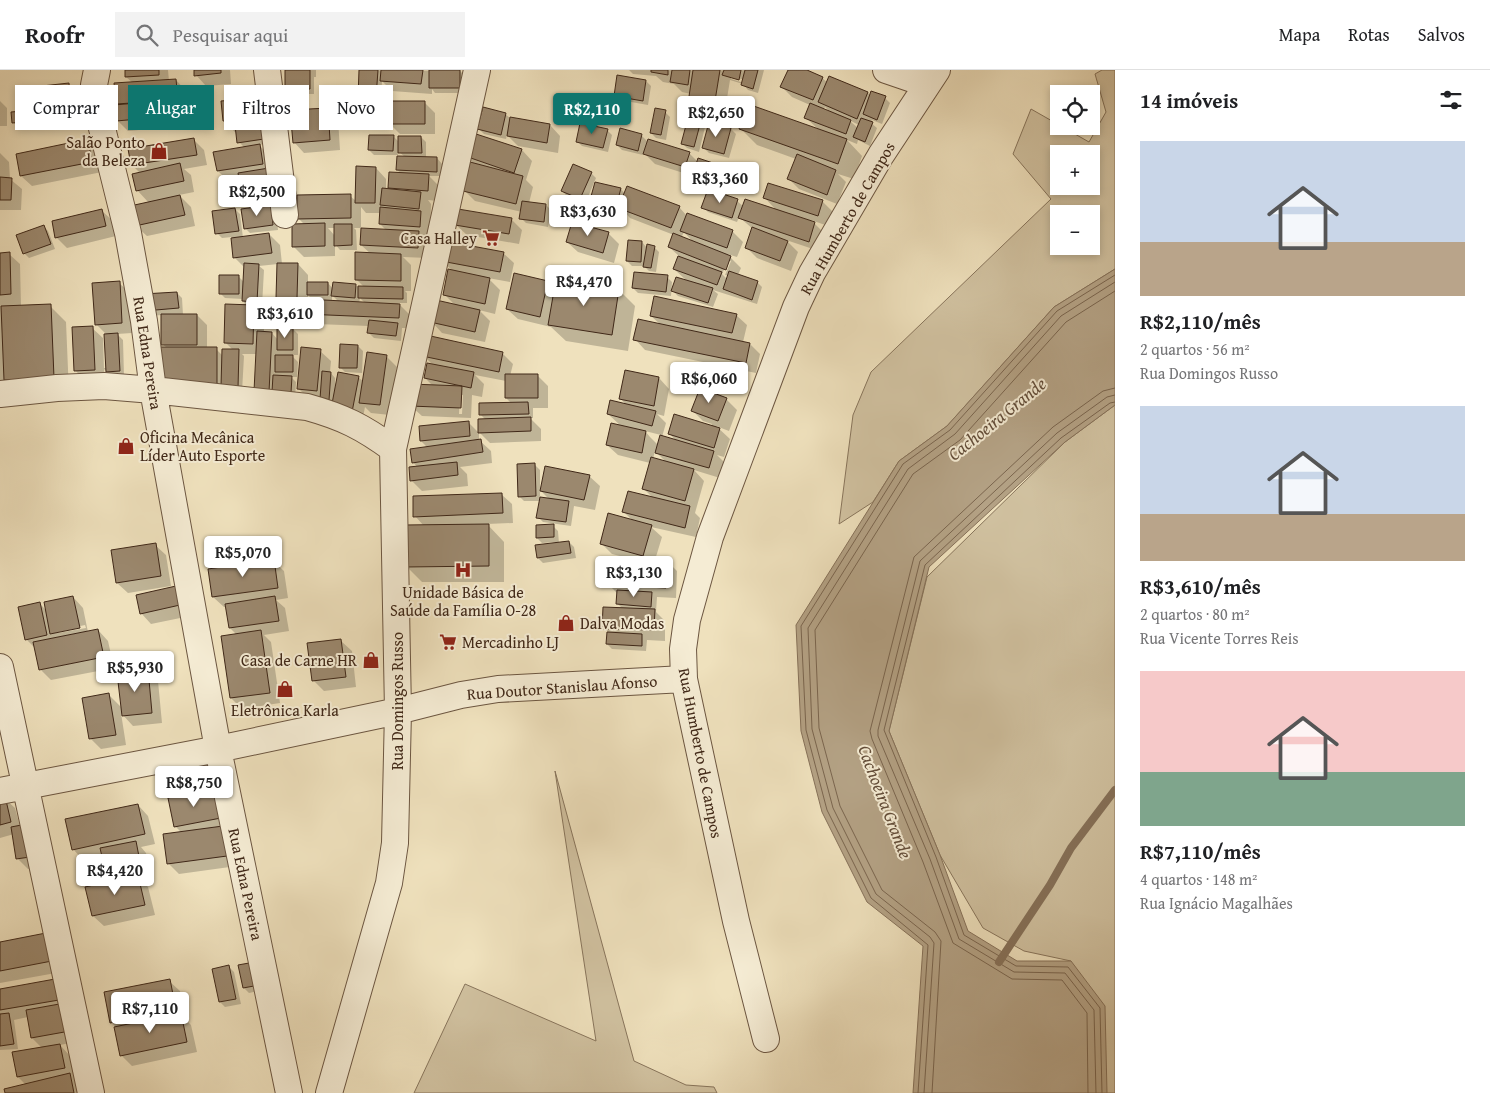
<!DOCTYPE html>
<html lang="pt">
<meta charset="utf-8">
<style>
:root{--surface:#fff;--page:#f2f2f2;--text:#202124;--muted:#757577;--line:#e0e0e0;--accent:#0f766e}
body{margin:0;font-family:"Gentium Book Plus",serif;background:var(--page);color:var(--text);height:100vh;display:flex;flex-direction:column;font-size:19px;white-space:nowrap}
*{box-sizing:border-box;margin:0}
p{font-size:16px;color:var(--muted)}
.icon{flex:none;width:28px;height:28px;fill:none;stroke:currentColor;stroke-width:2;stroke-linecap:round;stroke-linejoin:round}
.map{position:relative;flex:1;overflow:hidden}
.drawer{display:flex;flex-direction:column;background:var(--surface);width:375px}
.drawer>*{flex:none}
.top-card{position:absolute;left:15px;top:15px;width:475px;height:45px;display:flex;gap:10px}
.buttons{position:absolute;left:1050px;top:15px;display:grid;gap:10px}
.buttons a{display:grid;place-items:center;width:50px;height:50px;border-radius:0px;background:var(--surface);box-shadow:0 2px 8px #0003;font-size:25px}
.price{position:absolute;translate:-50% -42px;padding:0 11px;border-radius:5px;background:#fff;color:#222;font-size:16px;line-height:32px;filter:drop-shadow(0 1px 2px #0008)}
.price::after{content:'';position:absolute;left:50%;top:30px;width:15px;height:11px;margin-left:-8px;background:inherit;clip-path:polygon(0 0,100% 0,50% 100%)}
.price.selected{background:var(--accent);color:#fff}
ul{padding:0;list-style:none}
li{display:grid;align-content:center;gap:10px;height:265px;padding:0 25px}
li span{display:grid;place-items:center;height:155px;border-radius:0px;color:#555}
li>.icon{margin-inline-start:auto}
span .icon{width:90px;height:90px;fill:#fffc;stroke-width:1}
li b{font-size:21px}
h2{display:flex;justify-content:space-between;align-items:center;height:60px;padding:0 25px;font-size:21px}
.tag{padding:0 18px;border-radius:0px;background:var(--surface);box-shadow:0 2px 8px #0003;font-size:18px;line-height:45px}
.tag.selected{background:var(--accent);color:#fff}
header{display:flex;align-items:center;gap:30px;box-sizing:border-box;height:70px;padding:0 25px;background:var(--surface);border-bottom:1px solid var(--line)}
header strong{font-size:24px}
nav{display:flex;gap:28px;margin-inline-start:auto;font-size:18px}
.search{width:350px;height:45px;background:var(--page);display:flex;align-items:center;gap:12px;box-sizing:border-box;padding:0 18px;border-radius:0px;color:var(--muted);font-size:19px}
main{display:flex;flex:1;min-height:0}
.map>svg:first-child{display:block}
</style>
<header>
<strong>Roofr</strong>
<div class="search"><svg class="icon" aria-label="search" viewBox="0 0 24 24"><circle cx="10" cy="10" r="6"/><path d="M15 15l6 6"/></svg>Pesquisar aqui</div>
<nav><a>Mapa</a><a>Rotas</a><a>Salvos</a></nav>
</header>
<main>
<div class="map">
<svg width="1115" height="1023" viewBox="0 0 1115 1023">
<rect width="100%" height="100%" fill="#efe1bd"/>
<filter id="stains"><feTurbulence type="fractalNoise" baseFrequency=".004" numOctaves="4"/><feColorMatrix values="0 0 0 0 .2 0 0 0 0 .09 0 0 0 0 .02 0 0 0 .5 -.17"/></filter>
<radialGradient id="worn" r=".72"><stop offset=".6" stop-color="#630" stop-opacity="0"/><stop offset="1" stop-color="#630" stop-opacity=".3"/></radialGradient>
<path fill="#d1c2a1" stroke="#88755c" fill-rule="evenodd" d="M1102 0H1115V199L1054 237 947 356 899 391 873 432 839 454 853 345 871 302 1051 129 1013 84 1031 39 1089 72 1106 42 1095 4ZM1059 84H1091V116H1059ZM1059 144H1091V176H1059Z
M1115 335V1023H1078L1071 891 1024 881 983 858 940 785 889 661 927 507 1065 372Z
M555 701 634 991 686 1015 714 1017 717 1023H414L465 914 596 971Z"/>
<path fill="#b4a285" stroke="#867159" d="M1115 199V335L1065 372 929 497 889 661 940 785 968 861 1017 891H1071L1105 936 1107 1023H913L923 876 867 832 822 742 801 661 796 555 899 391 947 356 1054 237Z"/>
<path fill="#0003" fill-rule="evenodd" d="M126 0H168L169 11 176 10 186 21 187 36 192 41 194 55 128 61 117 50 116 14 133 13 126 7Z
M195 0H230L231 14 206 16 196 5Z
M289 0H316V7H314V24H291L286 19Z
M360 0 460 1 465 6 464 23H435L432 19V24L392 21 382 11 381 32H383L390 38 424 32 435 43V64H400L389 53V57L367 58 362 53V30L359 27Z
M629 0H764L758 23 748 20 743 14 730 10 724 47 700 43 689 32 691 24 682 22 674 14 663 12 656 6 633 4ZM731 6 745 10 744 13 731 9Z
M789 0H804L822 8 828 13 830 8 868 23 871 26 885 28 890 33 882 54 872 50 871 53 877 58 870 76 858 70 857 74 847 70 862 86 854 109 838 104 846 112 837 134 799 119 789 109 796 89 757 75 741 59H818L805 47 810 35 792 27 782 17ZM825 37 831 43 823 40ZM851 51 859 55 858 58 851 52Z
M646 11 651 16 648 35 620 30 615 25Z
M68 15 79 25 80 39 59 41 61 44 62 54 18 57 13 52 35 41 27 33Z
M255 29 266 40 268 73 259 75 270 86 278 160 250 163 245 158 251 139 244 132 240 109 228 111 218 101 245 78 239 72 237 61 235 62 224 51Z
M0 31 7 38V56H0Z
M328 39 338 49 340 80 304 83 294 72Z
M665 42 670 47 666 70 656 68 651 63Z
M505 44 510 48 550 55 560 66 558 83 518 76 507 65 506 69 484 64 479 59Z
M701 48 706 53 699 82 687 78 682 73Z
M731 59 736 64 729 88 709 83 704 78Z
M607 60 612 65 608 82 582 76 577 71Z
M473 64 522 80 532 91 526 110 533 117 529 133 546 135 551 140 548 157 526 153 521 148 522 142 475 131 464 120 475 95 466 86Z
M641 65 648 72 689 83 698 92 713 94 718 99 712 116 698 111 693 106 655 94 643 82V85L622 80 617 75Z
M394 67 399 72 421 67 426 72V88H437L442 94 441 106H429L439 116 438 131 428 130 431 134 430 167H423L429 173 428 188 403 187 411 195V221H405L407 223V233H398L410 245V258H402L401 271 374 268 369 263V256L316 254 305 243V238H288L278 228V194L259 196 264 200 262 236H254L264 247V263H272L278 270 293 259 298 264V285H291L298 292 297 307H291L296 312 295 328 266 331 257 284H242L244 286 242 322H227L162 274V245L150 246 145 241 177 223 182 228 183 245H197L207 255V279H216L223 286 233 280 226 273 248 236 243 231V229L225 228 220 223 239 207 244 212 245 198 235 188 232 167 222 168 217 163 235 139 240 144 243 168 269 164 280 175 282 194H298L308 205V213H328L333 219 355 215 358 217H364L356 209 371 184 361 175 387 161 380 154 381 143H366L361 137V158H354L356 160 357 180H340L335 174V186L304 187 293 176 305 155 298 148 350 126 356 131 376 98 386 109V120H389L390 103 402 104 397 100 398 85H374L369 80ZM398 81 405 87H398ZM328 158H335V166ZM308 225 314 231 308 230ZM332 225 339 232 332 231ZM360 228 365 233H359Z
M194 70 204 80 207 95 184 99 191 105 194 122 179 125 191 137 195 156 147 166 136 156 149 133 137 120 140 103 132 95Z
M87 71 98 81 102 102 32 116 21 106Z
M0 83 9 92 10 109 22 119 21 140H0Z
M591 103 596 108 585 134 567 126 562 121Z
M744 104 749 108 745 122 724 116 719 111Z
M621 119 625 124 679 137 687 146 732 161 743 172 737 187 727 184 741 198 738 205 757 212 762 217 757 234 713 220 718 224 713 237 678 226 673 221 687 211 674 199 679 186 669 177 674 165 630 148 622 139 621 142 596 135 591 130ZM684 162 694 173 681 168ZM728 191H731L725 205 729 206 727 209 722 204Z
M765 128 822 131 833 142 828 156 811 150 825 164 819 181 786 170 798 182 791 201 757 188 746 177 753 159 739 147 737 152 708 142 703 137 737 131 744 137 777 141Z
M102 141 113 151 116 166 67 178 56 167Z
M511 149 522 160 519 174 467 165 456 155Z
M573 153 609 164 619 174 614 193 578 182 567 172Z
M43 156 48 161 55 179 29 188 24 183Z
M642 172 647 178 654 177 659 182 656 202 649 201 644 196H632L627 191Z
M503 183 514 193 510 212 488 208 500 220 495 244 479 240 490 251 485 272 442 263 432 252 455 235 444 224 453 201 442 191Z
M0 184H9L20 194 21 237 50 236 66 252 69 323 21 325 5 308V317H0Z
M515 205 548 212 556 220H619L635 236 628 281 566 271 551 257 518 249 507 239Z
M667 207 672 212 671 226 638 223 633 218Z
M119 213 130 223 132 263 117 264 123 270 124 306H112L104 299 105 310 85 311 75 300 92 258 103 268 104 298H107L106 264 96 254Z
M736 245 747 255 743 272 750 274 760 284 756 303 645 280 635 269 661 255 651 246Z
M358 276 363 281 362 303 345 302 340 297Z
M320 281 331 291 330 302 335 308V318H336L358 307 364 312 386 286 397 297 390 345 371 343 365 337 362 352 309 329 299 319Z
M502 283 513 294 510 306H538L548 316V338H533V348H530L541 359V371L490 373 479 362 486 350 480 344 512 334 506 328V311L475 305 484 314 482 327 472 325 471 348 422 346 411 336 433 316 425 308 434 296 423 285ZM460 325H463L462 344H459Z
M659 308 669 319 664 346 657 344 666 353 662 367 677 372 669 363 711 356 712 354 703 351 693 341 726 329 737 340 729 361 716 356 730 369 724 387 717 385 724 392 720 408 694 400 704 411 695 443 700 448 696 467 651 457 662 467 655 490 667 491 677 501 676 528 657 527 656 542 665 551V571L647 570 646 581 612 579 607 574 608 562 604 558 623 539 618 534V524L609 515 624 487 612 484 601 473 633 451 624 442 654 429 643 418 650 393 618 385 607 375 621 356 608 344 627 336 621 329ZM645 361 661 365 658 375 650 367ZM655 381 667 393 653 389Z
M468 352 479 363V370L491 381 492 393 460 397 467 404 468 416 422 421 411 410 418 398 413 392 428 378 421 371Z
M535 395 540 400V428L550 430 540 420 589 406 600 416 595 440 574 436 571 456 543 452 538 447 540 431H524L519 426Z
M501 424 512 434 513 453 487 454 504 472V512H422L406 496 424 456 415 446Z
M553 456 558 461 559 474 569 472 574 477 576 488 543 493 538 488 555 474V472L542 473 537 468Z
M155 475 166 485 171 516 128 523 117 513Z
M273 491 284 501 288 528 276 530 285 538 289 561 264 565 271 572 280 633 242 639 231 628 222 567 237 565 230 558 227 537H224L213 527Z
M175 518 190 546 151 554 141 543Z
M73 527 83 538 88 562 98 560 108 571 114 598 51 610 40 599 36 579 26 569 40 534 47 541ZM85 555 86 558 58 563V561Z
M341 571 352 581 356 617 324 621 313 610Z
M147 601 158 611 162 653 133 656 121 643 126 675 101 679 90 668 109 625 122 638Z
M208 686 237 796 179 804 168 793 182 763 175 756 170 731 162 723Z
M4 728 15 738 20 757 47 796 28 799 18 789 14 764 0 768V729Z
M138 735 148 746 155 774 141 777 146 783 151 808 141 810 148 817 155 845 104 856 93 846 87 818 115 812 107 804 103 785 83 790 73 779Z
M51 863 67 901 0 913V873Z
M240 896 269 919 249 923 244 918Z
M229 897 234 902 241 934 225 937 220 932Z
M55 911 80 971 60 975 70 986 82 1023H6L26 1015 18 1007 13 983 42 978 32 968 28 947 14 950 18 979 0 980V920Z
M169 911 180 921 185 949 191 955 197 982 132 996 121 985 115 956 111 952Z"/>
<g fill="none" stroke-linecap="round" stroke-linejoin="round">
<path stroke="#7a654e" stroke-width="1" d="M918 1023 928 875 871 828 827 740 806 660 801 556 903 394 950 360 1057 241 1115 205
M924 1023 934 873 930 867 876 824 833 738 812 659 808 558 908 399 955 364 1061 246 1115 212
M932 1023 941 871 935 862 882 820 840 736 819 658 815 560 913 404 960 370 1066 252 1115 221
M1088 1023 1087 943 1062 910 1012 909 953 873 923 792 872 669 870 661 914 487 1053 357 1103 321 1115 318
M1096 1023 1094 940 1065 903 1014 902 959 869 930 789 878 666V660L920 491 1057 363 1107 327 1115 325
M1102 1023 1100 938 1068 897 1016 896 964 865 936 787 884 660 925 495 1061 368 1110 333 1115 332"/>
<path stroke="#867159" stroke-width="8" d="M999 892 1050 815 1071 778 1115 720"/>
</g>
<path fill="#9b886e" stroke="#402818" d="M125 0H159V5L125 7Z
M194 0H221V3L194 6Z
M285 0H310V19H285Z
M359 0H378L376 28H358Z
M381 0H423L421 14 380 11Z
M429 0H460V18H429Z
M651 0H668V5L651 2Z
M672 0H690L688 15 670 12Z
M693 0H720L714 37 688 33Z
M724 0H741L739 10 722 5Z
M745 0H758L753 19 741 15Z
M788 0H807L823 7 813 30 780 17Z
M617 5 646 10 643 31 614 26Z
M829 6 868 22 857 49 818 32Z
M176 9 178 30 116 34 114 13Z
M69 13 70 29 26 34 24 18Z
M871 21 886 26 877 50 863 44Z
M256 28 258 49 223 51 221 31Z
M182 29 184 45 116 51 114 35Z
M384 30V53H361V31Z
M389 31H425V54H388Z
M810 33 851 50 846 64 804 48Z
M748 34 847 69 838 94 739 59Z
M483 37 506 43 501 65 477 59Z
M57 38 58 49 12 53 11 42Z
M328 38 330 70 293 73 290 40Z
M655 38 666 40 661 65 650 63Z
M689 44 702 47 694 77 681 74Z
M510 47 550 54 547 73 507 66Z
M861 48 873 52 865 72 853 67Z
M261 51 264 69 237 73 235 55Z
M709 52 731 58 724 84 702 78Z
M580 53 608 59 603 78 576 72Z
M620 58 642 64 638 81 616 75Z
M473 63 522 79 514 103 465 86Z
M369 65H394L393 81 368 80Z
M398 66H421L422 83H398Z
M194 68 197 85 131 95 128 79Z
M88 69 92 92 20 106 16 84Z
M648 69 690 82 685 97 643 84Z
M260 74 263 94 217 101 213 82Z
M797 84 836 100 827 125 787 109Z
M397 86 437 87V102L396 100Z
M698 88 713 93 707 112 692 107Z
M470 92 523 106 516 134 463 121Z
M180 93 184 111 136 121 132 104Z
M573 94 592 102 580 129 561 121Z
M356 96 376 97 375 133H355Z
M722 96 745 102 740 118 718 112Z
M269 98 274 128 243 133 238 103Z
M389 102 429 104 428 121 388 118Z
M0 107 12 108 11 130H0Z
M595 112 621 118 616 137 590 130Z
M768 113 823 130 818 146 763 128Z
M627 116 680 136 671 158 618 138Z
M382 118 421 122 419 139 380 135Z
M708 119 738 129 732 148 701 138Z
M351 124V148L297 149V125Z
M180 125 185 145 135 156 130 136Z
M745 129 815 152 809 172 738 148Z
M522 131 546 134 544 152 519 149Z
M271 135 273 155 244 159 241 139Z
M380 137 421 141 420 157 379 154Z
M235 138 239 161 215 164 212 141Z
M102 139 106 156 55 168 52 151Z
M458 139 512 148 509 164 455 155Z
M687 143 733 160 727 178 680 161Z
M572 152 609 162 603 183 566 172Z
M325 153V176L292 177V154Z
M334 154H352V175L334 176Z
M44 155 51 174 23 184 16 165Z
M752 157 788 171 780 191 745 178Z
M361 158 419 161 418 178 360 175Z
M269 163 272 183 233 188 231 168Z
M673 163 731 186 726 200 668 177Z
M628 170 642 171 641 192 626 191Z
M445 171 504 182 500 202 441 191Z
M647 174 655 176 651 198 643 197Z
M10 182 11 224 0 225V183Z
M355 182 401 184V211L355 210Z
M678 186 722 202 717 215 673 199Z
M244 193 259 194 257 232 242 231Z
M277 193H298L297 228H276Z
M448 199 490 208 485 234 443 225Z
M729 201 758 211 752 230 723 219Z
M634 202 668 205 666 222 632 218Z
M514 203 548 211 540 247 506 239Z
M219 205H239V224H219Z
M676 207 713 218 708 233 671 221Z
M556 209 619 219 612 265 548 255Z
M120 211 122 253 95 255 92 213Z
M307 212H328V225H307Z
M333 212 356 214 355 228 331 226Z
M358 216 403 217V229L358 228Z
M177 222 179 238 144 241 143 224Z
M654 226 737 244 732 263 650 246Z
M305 229 400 234 399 248 304 244Z
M436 230 480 240 475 262 430 252Z
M51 234 54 308 4 310 1 236Z
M225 234 254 235 253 274 224 273Z
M161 244H197V275H161Z
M638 249 750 273 746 293 633 270Z
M369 250 398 253 396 266 367 263Z
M93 256 95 300 74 301 72 257Z
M277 258H293V280H277Z
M257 261 272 262 269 322 254 321Z
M118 263 120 301 106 302 104 264Z
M426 265 503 282 499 302 422 286Z
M340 274 358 275 357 298H339Z
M153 277H217V316H153Z
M301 277 321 279 317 321 297 319Z
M222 279H239L238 318 221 317Z
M367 282 387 285 380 335 359 333Z
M275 285H293V302H275Z
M427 293 474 302 471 318 424 308Z
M625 300 659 307 654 336 619 329Z
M322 301 331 302 329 330 320 329Z
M338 302 359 306 352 342 331 339Z
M505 304H538V328H505Z
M273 305 292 306 291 323 272 322Z
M411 314 462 316 461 338 410 336Z
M700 318 727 328 718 351 691 341Z
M610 330 656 341 652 356 607 344Z
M528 332 529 344 479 345V333Z
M674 344 720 358 714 378 668 364Z
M531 347V361L478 363V349Z
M469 351 470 366 420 371 419 356Z
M611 353 646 361 642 383 606 375Z
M660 365 714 381 709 398 655 383Z
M481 369 483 382 412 393 410 379Z
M651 387 694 399 685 431 642 419Z
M457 392 458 405 410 411 409 397Z
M535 393 536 426 518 427 517 394Z
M545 396 590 405 584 430 540 421Z
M628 421 690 436 685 458 622 442Z
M502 423 503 443 413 447V426Z
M540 427 569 431 566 452 536 448Z
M608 443 652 455 643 486 600 474Z
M489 454V496L405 497 404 455Z
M554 454V467L536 468V455Z
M569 471 571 483 537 488 535 475Z
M156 473 161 506 116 513 111 480Z
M610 487 667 489 666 518 608 515Z
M274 489 278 518 212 527 208 499Z
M176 516 180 535 140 544 136 525Z
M617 520 652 522 651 537 616 534Z
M73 526 80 558 50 564 44 532Z
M275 526 279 551 229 558 225 534Z
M40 532 47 565 25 570 18 537Z
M603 537 655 539 654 560 602 559Z
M98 559 104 587 39 600 33 572Z
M261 560 270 623 230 628 221 566Z
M607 562 642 564V576L606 574Z
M341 569 346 607 312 611 307 573Z
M148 599 152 643 122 646 117 603Z
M109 623 116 665 89 669 82 628Z
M209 685 214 713 161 724 155 696Z
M215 719 221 748 174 757 168 728Z
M5 726 11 752 0 755V727Z
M138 734 145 764 72 780 65 749Z
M32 753 37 786 16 789 11 757Z
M223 756 227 786 167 794 163 764Z
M136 771 141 797 106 804 100 778Z
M138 805 145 835 92 846 85 817Z
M51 862 57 890 0 901V872Z
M260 891 265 914 243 918 238 895Z
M229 895 236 929 219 932 212 899Z
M55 909 59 930 0 940V919Z
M170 909 176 940 110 953 104 922Z
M65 933 70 961 31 968 26 940Z
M9 943 14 974 0 976V944Z
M181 943 187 972 120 986 114 957Z
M60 974 65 998 17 1007 12 982Z
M70 1003 74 1023H5L4 1019Z"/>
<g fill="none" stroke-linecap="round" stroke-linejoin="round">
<g stroke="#6c5641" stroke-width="28">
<path id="street" d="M97 0 94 15 95 30 128 163 144 251 153 320 218 679 289 1023
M267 0 285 145
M886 0 927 14
M0 324 57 318 104 316 153 320 307 337C343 347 363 357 393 379
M0 597 91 1023
M0 721 218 679 398 641 461 625 498 619 684 609
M766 969 736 851 684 609 683 579 687 550 710 467 796 237 812 203 881 85 937 0
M329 1023 389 813 395 773 398 641 393 379 477 0"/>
</g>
<use href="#street" stroke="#f5ecd4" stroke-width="26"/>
</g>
<defs>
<g id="shop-bare" transform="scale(1.35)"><path d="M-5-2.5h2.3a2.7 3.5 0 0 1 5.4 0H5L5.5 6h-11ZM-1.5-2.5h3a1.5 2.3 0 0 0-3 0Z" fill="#8f2418" stroke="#f5ecd4" stroke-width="2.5" paint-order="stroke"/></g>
<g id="supermarket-bare" transform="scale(1.35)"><path d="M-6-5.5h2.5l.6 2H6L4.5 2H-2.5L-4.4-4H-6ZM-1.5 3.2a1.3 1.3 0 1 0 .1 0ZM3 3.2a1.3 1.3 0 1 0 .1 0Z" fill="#8f2418" stroke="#f5ecd4" stroke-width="2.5" paint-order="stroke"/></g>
<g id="hospital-bare" transform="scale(1.35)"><path d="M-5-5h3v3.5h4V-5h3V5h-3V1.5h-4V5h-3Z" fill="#8f2418" stroke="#f5ecd4" stroke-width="2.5" paint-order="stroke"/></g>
</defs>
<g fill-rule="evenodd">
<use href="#shop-bare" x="159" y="81"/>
<use href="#supermarket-bare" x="491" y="168"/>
<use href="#shop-bare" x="126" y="376"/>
<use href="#hospital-bare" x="463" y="500"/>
<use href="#shop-bare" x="566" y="553"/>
<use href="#supermarket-bare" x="448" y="572"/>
<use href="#shop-bare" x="371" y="590"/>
<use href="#shop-bare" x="285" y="619"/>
</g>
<g text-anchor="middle" stroke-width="4" stroke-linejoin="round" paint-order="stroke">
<g font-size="16" fill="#402818" stroke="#f5ecd4" text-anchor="end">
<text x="145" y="78">Salão Ponto<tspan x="145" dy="18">da Beleza</tspan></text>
<text x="477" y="174">Casa Halley</text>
<text x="140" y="373" text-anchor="start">Oficina Mecânica<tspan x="140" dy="18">Líder Auto Esporte</tspan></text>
<text x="463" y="528" text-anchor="middle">Unidade Básica de<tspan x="463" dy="18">Saúde da Família O-28</tspan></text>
<text x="580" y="559" text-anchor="start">Dalva Modas</text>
<text x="462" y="578" text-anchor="start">Mercadinho LJ</text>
<text x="357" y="596">Casa de Carne HR</text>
<text x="285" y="646" text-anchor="middle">Eletrônica Karla</text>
</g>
<g font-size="16" fill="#402818" stroke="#f5ecd4">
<text transform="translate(847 148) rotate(-60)" y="6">Rua Humberto de Campos</text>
<text transform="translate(148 283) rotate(81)" y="6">Rua Edna Pereira</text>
<text transform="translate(562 617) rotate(-4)" y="6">Rua Doutor Stanislau Afonso</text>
<text transform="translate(397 631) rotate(-90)" y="6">Rua Domingos Russo</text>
<text transform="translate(701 683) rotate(79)" y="6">Rua Humberto de Campos</text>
<text transform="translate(246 814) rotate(78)" y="6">Rua Edna Pereira</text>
</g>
<g font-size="18" font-style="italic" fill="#634d39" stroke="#f5ecd4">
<text transform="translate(997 349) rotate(-39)" y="6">Cachoeira Grande</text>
<text transform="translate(885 732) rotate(69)" y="6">Cachoeira Grande</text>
</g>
</g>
<rect width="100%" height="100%" filter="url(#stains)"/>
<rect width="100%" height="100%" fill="url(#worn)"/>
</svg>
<div class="buttons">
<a><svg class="icon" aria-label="locate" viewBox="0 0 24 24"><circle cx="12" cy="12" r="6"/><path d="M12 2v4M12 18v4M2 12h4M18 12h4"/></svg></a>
<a>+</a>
<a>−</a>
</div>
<b class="price selected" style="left:592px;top:65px">R$2,110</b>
<b class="price" style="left:716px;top:68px">R$2,650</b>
<b class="price" style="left:720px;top:134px">R$3,360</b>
<b class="price" style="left:257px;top:147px">R$2,500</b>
<b class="price" style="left:588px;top:167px">R$3,630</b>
<b class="price" style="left:584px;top:237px">R$4,470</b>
<b class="price" style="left:285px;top:269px">R$3,610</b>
<b class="price" style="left:709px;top:334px">R$6,060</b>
<b class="price" style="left:243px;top:508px">R$5,070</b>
<b class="price" style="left:634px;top:528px">R$3,130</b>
<b class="price" style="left:135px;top:623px">R$5,930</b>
<b class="price" style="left:194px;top:738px">R$8,750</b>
<b class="price" style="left:115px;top:826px">R$4,420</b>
<b class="price" style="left:150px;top:964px">R$7,110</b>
<div class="top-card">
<a class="tag">Comprar</a>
<a class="tag selected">Alugar</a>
<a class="tag">Filtros</a>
<a class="tag">Novo</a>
</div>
</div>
<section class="drawer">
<h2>14 imóveis<svg class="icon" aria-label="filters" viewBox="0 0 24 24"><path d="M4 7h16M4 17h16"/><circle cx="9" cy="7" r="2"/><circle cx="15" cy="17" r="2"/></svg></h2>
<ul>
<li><span style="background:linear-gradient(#c9d6e8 65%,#b9a48a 0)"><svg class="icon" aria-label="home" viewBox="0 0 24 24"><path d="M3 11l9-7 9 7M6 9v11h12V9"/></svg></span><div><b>R$2,110/mês</b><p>2 quartos · 56 m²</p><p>Rua Domingos Russo</p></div></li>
<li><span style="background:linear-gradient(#c9d6e8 70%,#b9a48a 0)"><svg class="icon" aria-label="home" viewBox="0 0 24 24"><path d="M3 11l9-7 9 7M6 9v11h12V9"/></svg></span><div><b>R$3,610/mês</b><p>2 quartos · 80 m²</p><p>Rua Vicente Torres Reis</p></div></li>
<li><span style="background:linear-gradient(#f6c9c9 65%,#7fa58c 0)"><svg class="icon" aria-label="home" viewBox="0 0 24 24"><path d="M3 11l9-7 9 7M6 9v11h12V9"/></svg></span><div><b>R$7,110/mês</b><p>4 quartos · 148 m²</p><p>Rua Ignácio Magalhães</p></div></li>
</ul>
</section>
</main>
